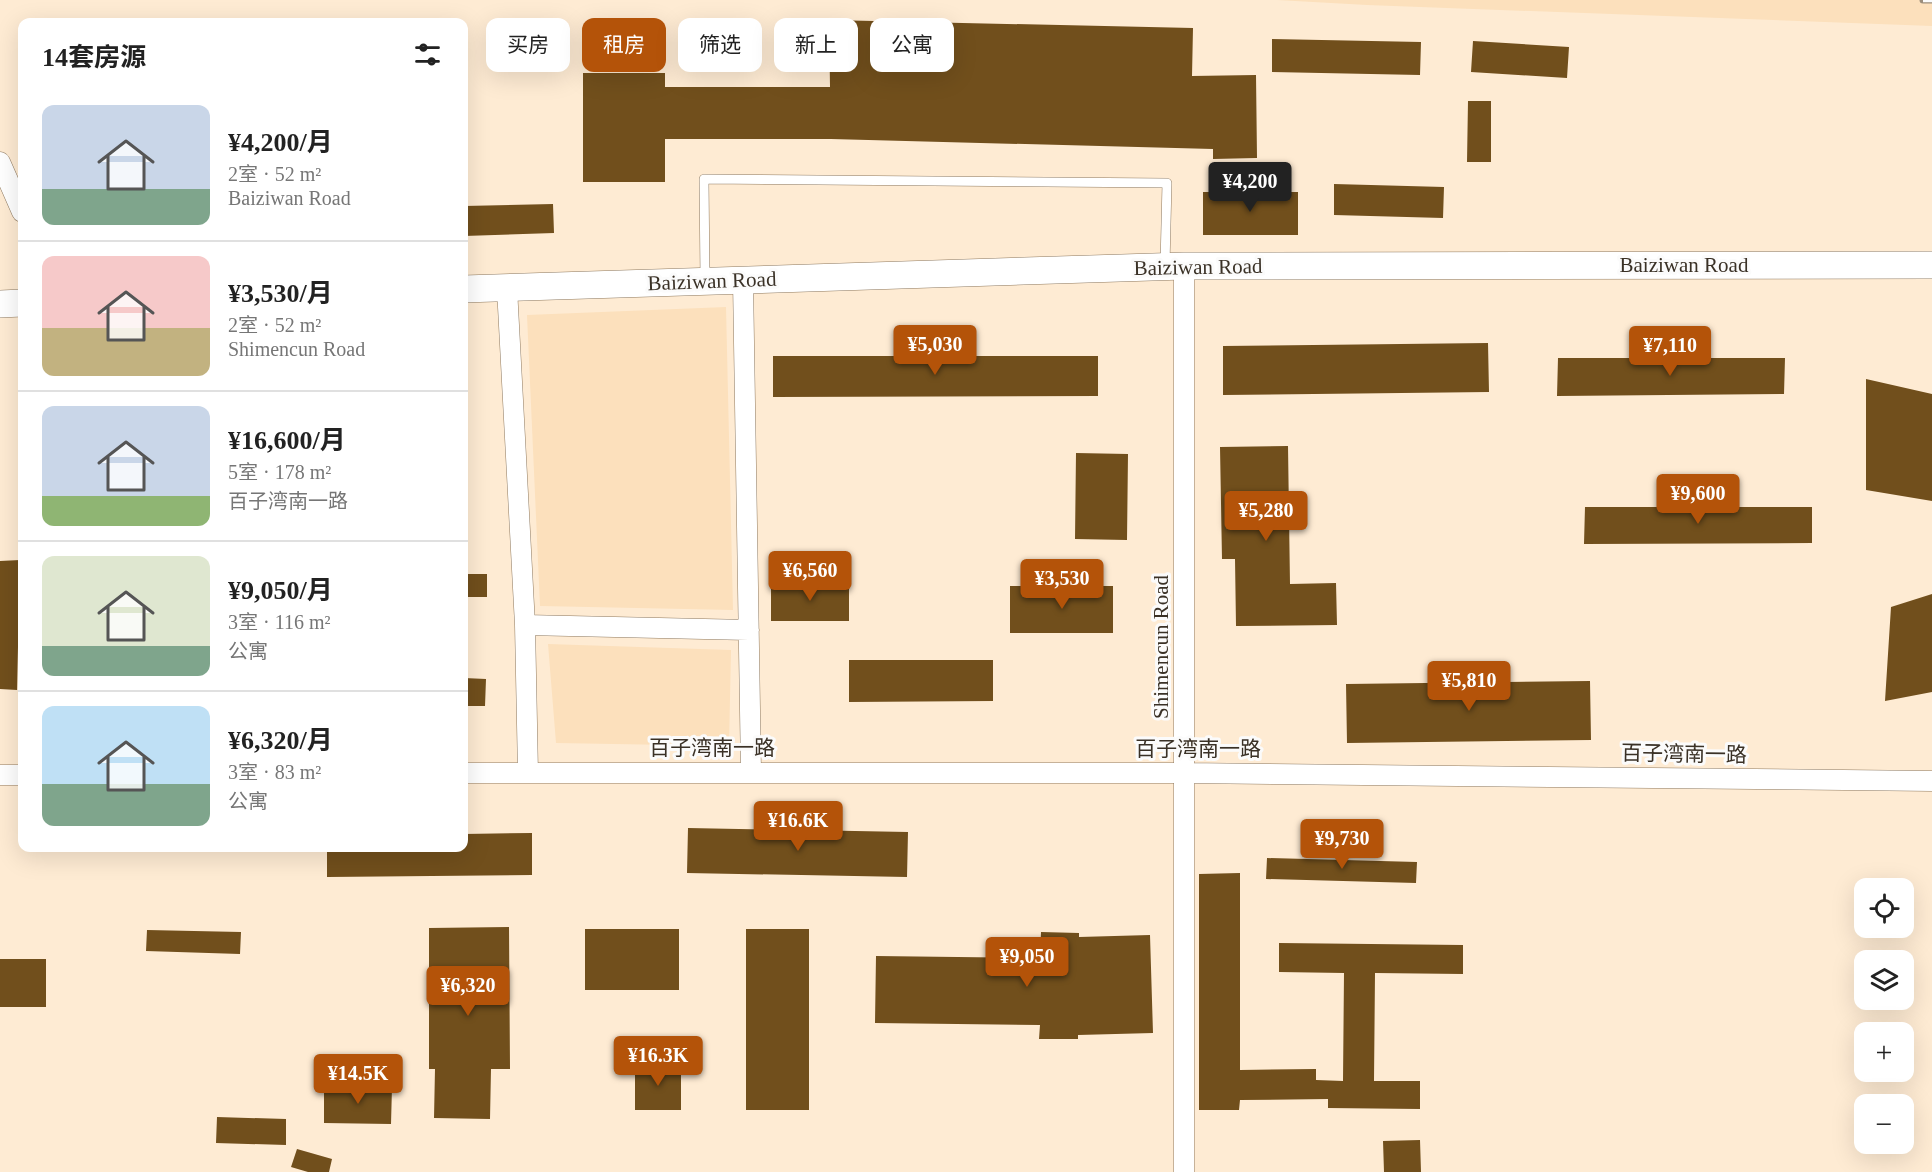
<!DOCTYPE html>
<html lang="zh">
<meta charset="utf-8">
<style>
:root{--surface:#fff;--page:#f6f6f6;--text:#222;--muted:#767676;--line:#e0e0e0;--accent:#b45309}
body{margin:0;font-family:"Times New Roman","Noto Sans SC",serif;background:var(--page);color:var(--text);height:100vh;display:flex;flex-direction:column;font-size:22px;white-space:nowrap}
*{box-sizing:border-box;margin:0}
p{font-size:20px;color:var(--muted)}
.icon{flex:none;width:33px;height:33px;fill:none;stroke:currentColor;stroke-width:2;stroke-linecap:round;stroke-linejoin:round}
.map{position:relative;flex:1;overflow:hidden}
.sheet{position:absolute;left:18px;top:18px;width:450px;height:834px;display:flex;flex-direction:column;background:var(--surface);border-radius:12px;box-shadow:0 6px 24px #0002}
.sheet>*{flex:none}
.banner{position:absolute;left:486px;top:18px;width:570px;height:54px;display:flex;gap:12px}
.fabs{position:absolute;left:1854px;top:878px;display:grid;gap:12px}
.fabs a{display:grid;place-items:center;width:60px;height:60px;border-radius:12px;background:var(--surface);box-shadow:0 6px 24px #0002;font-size:30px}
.price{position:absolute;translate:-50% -51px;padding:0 14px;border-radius:6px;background:var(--accent);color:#fff;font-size:20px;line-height:39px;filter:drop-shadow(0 2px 3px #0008)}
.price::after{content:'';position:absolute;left:50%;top:36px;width:18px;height:14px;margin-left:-9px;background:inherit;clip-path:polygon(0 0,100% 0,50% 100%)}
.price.current{background:#222;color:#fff}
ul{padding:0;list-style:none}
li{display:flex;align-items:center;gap:18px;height:150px;padding:0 24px}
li+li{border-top:2px solid var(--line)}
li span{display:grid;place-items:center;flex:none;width:168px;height:120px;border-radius:12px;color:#555}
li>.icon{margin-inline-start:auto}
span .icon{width:72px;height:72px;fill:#fffc;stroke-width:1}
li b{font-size:26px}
h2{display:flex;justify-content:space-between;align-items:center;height:72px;padding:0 24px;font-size:26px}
.pill{padding:0 21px;border-radius:12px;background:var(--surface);box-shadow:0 6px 24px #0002;font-size:21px;line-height:54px}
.pill.current{background:var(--accent);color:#fff}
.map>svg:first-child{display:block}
</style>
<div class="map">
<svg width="1932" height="1172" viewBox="0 0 1932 1172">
<rect width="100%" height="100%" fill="#feebd3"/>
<path fill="#fce0bc" d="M1277 0H1932V26L1367 5Z
M726 307 733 610 540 606 527 315Z
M548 644 731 650 729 746 556 743Z"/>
<path fill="#714f1c" d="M829 20 1193 28 1192 76 1256 75 1257 158 1213 159V149L831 139H665V182H583V73H665V87H830Z
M1272 39 1421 42 1420 75 1272 72Z
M1473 41 1569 47 1567 78 1471 72Z
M1468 101H1491V162H1467Z
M1334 184 1444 187 1443 218 1334 215Z
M1203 192H1298V235H1203Z
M553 204 554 233 464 236V206Z
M1488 343 1489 392 1223 395V346Z
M773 356H1098V396L773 397Z
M1558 358H1785L1784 394 1557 396Z
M1866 379 1932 394V501L1866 490Z
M1288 446 1290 584 1336 583 1337 625 1236 626 1235 559H1222L1220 447Z
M1076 453 1128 454 1127 540 1075 539Z
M1585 507H1812V543L1584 544Z
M20 560 17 690 0 689V561Z
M464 574H487V597H464Z
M771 582H849V621H771Z
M1010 586H1113V633H1010Z
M1932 594V692L1885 701 1891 607Z
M849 660H993V701L849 702Z
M464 678 486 679 485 706H464Z
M1590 681 1591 740 1347 743 1346 684Z
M688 828 908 832 907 877 687 873Z
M532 833V875L327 877V848H464V834Z
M1267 858 1417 862 1416 883 1266 879Z
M1240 873V1070L1316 1069V1080L1343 1081 1344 973 1279 972V943L1463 945V974L1375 973 1374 1081H1420V1109L1328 1108V1099L1240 1100 1239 1110H1199V874Z
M509 927 510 1069H491L490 1119 434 1118 435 1069H429V928Z
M585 929H679V990H585Z
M746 929H809V1110H746Z
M147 930 241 932 240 954 146 951Z
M1041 932 1079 933V937L1150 935 1153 1033 1078 1035V1039H1039L1040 1025 875 1023 876 956 1040 958Z
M0 959H46V1007H0Z
M635 1064H681V1110H635Z
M324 1086 392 1087 391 1124 324 1123Z
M217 1117 286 1119V1145L216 1143Z
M1420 1140 1421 1172H1384L1383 1141Z
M297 1149 332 1159 329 1172H308L291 1167Z"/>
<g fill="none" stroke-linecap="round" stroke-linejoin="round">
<g stroke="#8f7a60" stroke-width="10">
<path id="lane" d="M705 279 704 179 1167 183 1165 265"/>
</g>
<g stroke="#8f7a60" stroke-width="21">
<path id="street" d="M0 162 22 212
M1184 266V1172
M743 281 751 771
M507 288 525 625 528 773
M525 625 749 630
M464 773H1185L1932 781
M0 775H22"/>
</g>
<g stroke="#8f7a60" stroke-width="28">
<path id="secondary" d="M464 289 1184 266 1932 265
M0 304 22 303"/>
</g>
<use href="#lane" stroke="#fff" stroke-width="9"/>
<use href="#street" stroke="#fff" stroke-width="20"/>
<use href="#secondary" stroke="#fff" stroke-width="27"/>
<g stroke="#9c8e7c" stroke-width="7">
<path id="rail" d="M1923 0H1932"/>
</g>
<use href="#rail" stroke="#fbfbfb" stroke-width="4.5" stroke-dasharray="14" stroke-linecap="butt"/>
</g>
<g text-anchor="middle" stroke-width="6" stroke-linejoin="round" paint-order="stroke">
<g font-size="21" fill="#3a3126" stroke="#fbfbfb">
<text x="1684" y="272">Baiziwan Road</text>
<text transform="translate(1198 267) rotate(-1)" y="7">Baiziwan Road</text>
<text transform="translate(712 281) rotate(-2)" y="7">Baiziwan Road</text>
<text transform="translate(1161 647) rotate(-90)" y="7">Shimencun Road</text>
<text x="712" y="755">百子湾南一路</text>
<text x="1198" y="756">百子湾南一路</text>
<text transform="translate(1684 754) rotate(1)" y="7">百子湾南一路</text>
</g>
</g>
</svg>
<div class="fabs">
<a><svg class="icon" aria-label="locate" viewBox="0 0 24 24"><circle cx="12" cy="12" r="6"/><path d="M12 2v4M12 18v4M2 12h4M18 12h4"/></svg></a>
<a><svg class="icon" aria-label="layers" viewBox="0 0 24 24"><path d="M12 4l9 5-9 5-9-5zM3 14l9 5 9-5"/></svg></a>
<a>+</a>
<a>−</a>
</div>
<b class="price current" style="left:1250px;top:213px">¥4,200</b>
<b class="price" style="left:935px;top:376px">¥5,030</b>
<b class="price" style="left:1670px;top:377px">¥7,110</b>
<b class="price" style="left:1698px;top:525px">¥9,600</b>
<b class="price" style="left:1266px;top:542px">¥5,280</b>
<b class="price" style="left:810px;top:602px">¥6,560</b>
<b class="price" style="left:1062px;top:610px">¥3,530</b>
<b class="price" style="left:1469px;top:712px">¥5,810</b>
<b class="price" style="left:798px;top:852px">¥16.6K</b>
<b class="price" style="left:1342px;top:870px">¥9,730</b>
<b class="price" style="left:1027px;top:988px">¥9,050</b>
<b class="price" style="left:468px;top:1017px">¥6,320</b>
<b class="price" style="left:658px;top:1087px">¥16.3K</b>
<b class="price" style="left:358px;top:1105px">¥14.5K</b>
<div class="banner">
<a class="pill">买房</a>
<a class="pill current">租房</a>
<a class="pill">筛选</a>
<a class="pill">新上</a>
<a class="pill">公寓</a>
</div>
<section class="sheet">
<h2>14套房源<svg class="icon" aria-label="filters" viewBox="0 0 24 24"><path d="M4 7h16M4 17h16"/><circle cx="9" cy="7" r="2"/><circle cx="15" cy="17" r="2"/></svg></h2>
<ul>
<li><span style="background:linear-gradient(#c9d6e8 70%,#7fa58c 0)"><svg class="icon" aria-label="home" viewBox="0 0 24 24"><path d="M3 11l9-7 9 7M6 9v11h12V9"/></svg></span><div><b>¥4,200/月</b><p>2室 · 52 m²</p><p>Baiziwan Road</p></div></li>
<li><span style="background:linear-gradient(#f6c9c9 60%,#c2b280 0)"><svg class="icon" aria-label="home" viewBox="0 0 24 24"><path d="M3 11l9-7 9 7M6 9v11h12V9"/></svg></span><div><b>¥3,530/月</b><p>2室 · 52 m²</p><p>Shimencun Road</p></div></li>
<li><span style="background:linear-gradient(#c9d6e8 75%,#8fb573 0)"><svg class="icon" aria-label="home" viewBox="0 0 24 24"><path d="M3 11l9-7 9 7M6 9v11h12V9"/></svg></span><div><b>¥16,600/月</b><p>5室 · 178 m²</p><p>百子湾南一路</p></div></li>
<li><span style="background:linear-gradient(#dfe7d0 75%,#7fa58c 0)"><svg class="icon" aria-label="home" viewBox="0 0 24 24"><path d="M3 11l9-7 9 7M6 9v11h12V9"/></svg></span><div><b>¥9,050/月</b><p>3室 · 116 m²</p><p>公寓</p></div></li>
<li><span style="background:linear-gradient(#bfe0f5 65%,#7fa58c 0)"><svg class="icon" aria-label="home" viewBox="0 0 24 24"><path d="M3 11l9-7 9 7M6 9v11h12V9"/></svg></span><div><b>¥6,320/月</b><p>3室 · 83 m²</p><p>公寓</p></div></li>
</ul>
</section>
</div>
